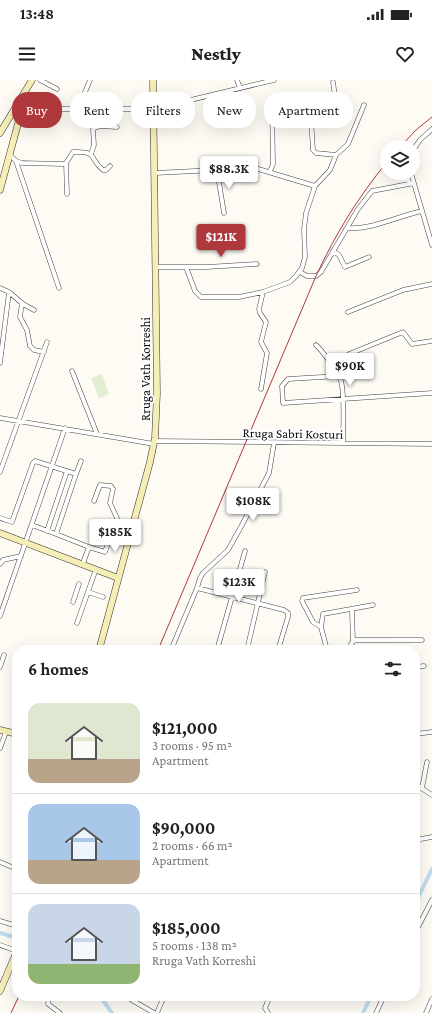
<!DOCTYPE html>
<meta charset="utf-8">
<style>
:root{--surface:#fff;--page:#f6f6f6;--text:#222;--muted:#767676;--line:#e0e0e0;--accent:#af383d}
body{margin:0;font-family:"Crimson Pro",serif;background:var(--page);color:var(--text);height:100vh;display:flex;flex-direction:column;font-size:15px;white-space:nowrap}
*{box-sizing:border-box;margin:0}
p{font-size:13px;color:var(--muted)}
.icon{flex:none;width:22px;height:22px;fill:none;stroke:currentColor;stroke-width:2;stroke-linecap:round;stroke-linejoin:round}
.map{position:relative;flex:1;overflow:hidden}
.panel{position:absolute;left:12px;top:565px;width:408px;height:356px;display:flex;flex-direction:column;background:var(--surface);border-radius:16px;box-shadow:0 4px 16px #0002}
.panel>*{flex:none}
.hud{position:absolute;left:12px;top:12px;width:408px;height:36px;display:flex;gap:8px}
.controls{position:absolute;left:380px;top:60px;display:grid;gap:8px}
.controls a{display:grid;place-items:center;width:40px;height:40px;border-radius:50%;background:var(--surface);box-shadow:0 4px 16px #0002;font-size:20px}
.price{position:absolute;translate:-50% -34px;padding:0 9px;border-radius:4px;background:#fff;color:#222;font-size:13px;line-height:26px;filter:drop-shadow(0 1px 2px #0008)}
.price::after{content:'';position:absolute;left:50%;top:24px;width:12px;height:9px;margin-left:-6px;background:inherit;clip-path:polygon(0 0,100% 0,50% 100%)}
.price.active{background:var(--accent);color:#fff}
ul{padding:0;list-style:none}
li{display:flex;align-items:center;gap:12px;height:100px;padding:0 16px}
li+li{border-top:1px solid var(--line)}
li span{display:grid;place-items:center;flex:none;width:112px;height:80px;border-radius:12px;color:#555}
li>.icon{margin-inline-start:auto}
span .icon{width:48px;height:48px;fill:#fffc;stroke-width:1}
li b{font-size:17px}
h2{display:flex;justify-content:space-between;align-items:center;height:48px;padding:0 16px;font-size:17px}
.pill{padding:0 14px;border-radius:16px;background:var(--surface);box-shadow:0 4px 16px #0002;font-size:14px;line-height:36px}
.pill.active{background:var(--accent);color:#fff}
.status{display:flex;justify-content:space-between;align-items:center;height:28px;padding:0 20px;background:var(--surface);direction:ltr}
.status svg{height:11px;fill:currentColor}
header{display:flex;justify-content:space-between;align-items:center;height:52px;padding:0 16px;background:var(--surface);font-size:18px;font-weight:800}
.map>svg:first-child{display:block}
</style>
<div class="status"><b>13:48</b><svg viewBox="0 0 49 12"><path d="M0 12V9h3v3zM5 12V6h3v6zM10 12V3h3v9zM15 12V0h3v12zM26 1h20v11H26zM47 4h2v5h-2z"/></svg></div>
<header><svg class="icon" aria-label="menu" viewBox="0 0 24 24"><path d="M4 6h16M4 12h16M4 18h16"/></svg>Nestly<svg class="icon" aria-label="heart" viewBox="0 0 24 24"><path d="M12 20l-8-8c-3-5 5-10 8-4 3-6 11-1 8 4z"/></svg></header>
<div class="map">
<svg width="432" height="933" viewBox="0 0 432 933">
<rect width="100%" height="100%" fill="#fdfbf3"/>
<path fill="#e3edd1" d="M102 294 109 314 99 318 91 298Z"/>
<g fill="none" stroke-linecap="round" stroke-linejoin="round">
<path stroke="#beddef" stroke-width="4" d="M415 824 432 789
M0 853 17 858
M100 916 112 933
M363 933 371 916"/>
<g stroke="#424242" stroke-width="5">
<path id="street" d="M40 0 57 9
M237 0 240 8
M310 23 313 70 316 73 336 75
M19 29H153L274 0
M83 30V17L90 0
M100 46 101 30
M413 70 420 60 432 49
M91 74 94 65 93 49 100 46 117 47
M10 75 16 81 22 83 64 84 66 83 73 72C99 71 88 78 103 90H106L110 86
M16 81 59 208
M66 83 67 114
M217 90 224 133
M270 91 273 84 272 25C285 21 329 28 335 16L333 2
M155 93 255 88 315 106
M411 93C418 117 425 141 432 165
M347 148C372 150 398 136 422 131
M333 171 339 175 345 187 369 177
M155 187H207L257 184
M186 187 195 211 201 217H239L263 212 290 202 296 196 302 188 305 177 304 149 306 133 315 106 330 90 336 75 348 64 364 25
M300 192 307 196H316L321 192 358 129 372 111 414 103
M0 208 9 212 23 224 34 230
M22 223 20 237 27 250 30 266 34 270 44 272
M348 232 403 210 432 204
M432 261 412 264 403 252 349 274 357 289 354 293 339 296 288 299 282 306 283 323 432 313
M316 265C322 270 339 294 341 301 345 316 343 346 343 363
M0 283 9 212
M72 291 97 354
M261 309 267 273 261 262 266 242 260 233 259 229 263 212
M0 338 154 364
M154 361 432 364
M0 392 47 262
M76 394 81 381
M0 438 12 442 33 383 35 381 76 394 56 454 89 467 83 483
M32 445 56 454
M47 451 67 391
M89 467 105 472 117 438 110 423 113 409 111 406 100 405 94 421
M0 484 3 480 21 476
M197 508 284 530 288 533V537L278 570
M88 512 103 517
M73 522 79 504
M352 531 353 562
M0 536 65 348
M77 543 96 489
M321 547 313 542 302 521 303 518 357 510
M129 569 133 570
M171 570 197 508 200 498 203 493 228 470 242 445 269 393 274 363
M217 570 245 471
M247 570 265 492
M327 570 321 547 323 534 373 525
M351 570V564L355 560H422
M0 587 4 575
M415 587 424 586
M415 654 432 652
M0 668 6 652
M415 704 432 715
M422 708 427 682
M415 763 421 759 432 757
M0 782 12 787 17 785
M0 841 17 846
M415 853 432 820
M0 865 17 871
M49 916 48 924 60 933
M125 916 154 933
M157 933 164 916
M268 933 265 928 270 916
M376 933 384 916
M426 933 432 919"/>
</g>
<g stroke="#313131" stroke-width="7">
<path id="secondary" d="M0 53 32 0
M0 110 19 40V34L17 25
M0 453 118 498
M99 570 150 382 155 358 157 313 153 0
M0 650 17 654
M0 911 17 871"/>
</g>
<use href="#street" stroke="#fff" stroke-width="4"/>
<use href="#secondary" stroke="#f5eeb6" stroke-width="6"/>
<path stroke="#af383d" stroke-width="1" d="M400 67 416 50 432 37
M158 570 316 196C335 155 358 117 387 82
M11 933 19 916"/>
</g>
<g text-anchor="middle" stroke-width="4" stroke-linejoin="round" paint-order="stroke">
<g font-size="13" fill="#0f0f0f" stroke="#fff">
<text transform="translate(145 289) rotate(-90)" y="5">Rruga Vath Korreshi</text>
<text transform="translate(293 353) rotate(1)" y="5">Rruga Sabri Kosturi</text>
</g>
</g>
</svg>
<div class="controls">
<a><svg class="icon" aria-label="layers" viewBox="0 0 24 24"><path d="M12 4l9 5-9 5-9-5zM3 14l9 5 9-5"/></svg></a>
</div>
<b class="price" style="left:229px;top:110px">$88.3K</b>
<b class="price active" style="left:221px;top:178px">$121K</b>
<b class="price" style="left:350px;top:307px">$90K</b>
<b class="price" style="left:253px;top:442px">$108K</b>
<b class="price" style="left:115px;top:473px">$185K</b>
<b class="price" style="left:239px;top:523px">$123K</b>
<div class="hud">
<a class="pill active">Buy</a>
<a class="pill">Rent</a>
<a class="pill">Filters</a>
<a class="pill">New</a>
<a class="pill">Apartment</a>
</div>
<section class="panel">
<h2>6 homes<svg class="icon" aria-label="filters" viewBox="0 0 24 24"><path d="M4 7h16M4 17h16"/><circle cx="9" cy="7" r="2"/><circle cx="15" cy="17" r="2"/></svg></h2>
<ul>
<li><span style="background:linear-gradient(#dfe7d0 70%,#b9a48a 0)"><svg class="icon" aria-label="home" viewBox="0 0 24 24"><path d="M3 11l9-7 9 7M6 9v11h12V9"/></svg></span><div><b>$121,000</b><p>3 rooms · 95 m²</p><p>Apartment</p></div></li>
<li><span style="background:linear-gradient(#a9c7e8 70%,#b9a48a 0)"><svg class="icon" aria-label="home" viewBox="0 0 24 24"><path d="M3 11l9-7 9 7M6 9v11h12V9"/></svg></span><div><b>$90,000</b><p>2 rooms · 66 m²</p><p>Apartment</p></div></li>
<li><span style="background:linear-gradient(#c9d6e8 75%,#8fb573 0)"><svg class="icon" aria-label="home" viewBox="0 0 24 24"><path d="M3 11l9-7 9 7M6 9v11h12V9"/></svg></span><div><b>$185,000</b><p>5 rooms · 138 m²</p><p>Rruga Vath Korreshi</p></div></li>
</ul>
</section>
</div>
